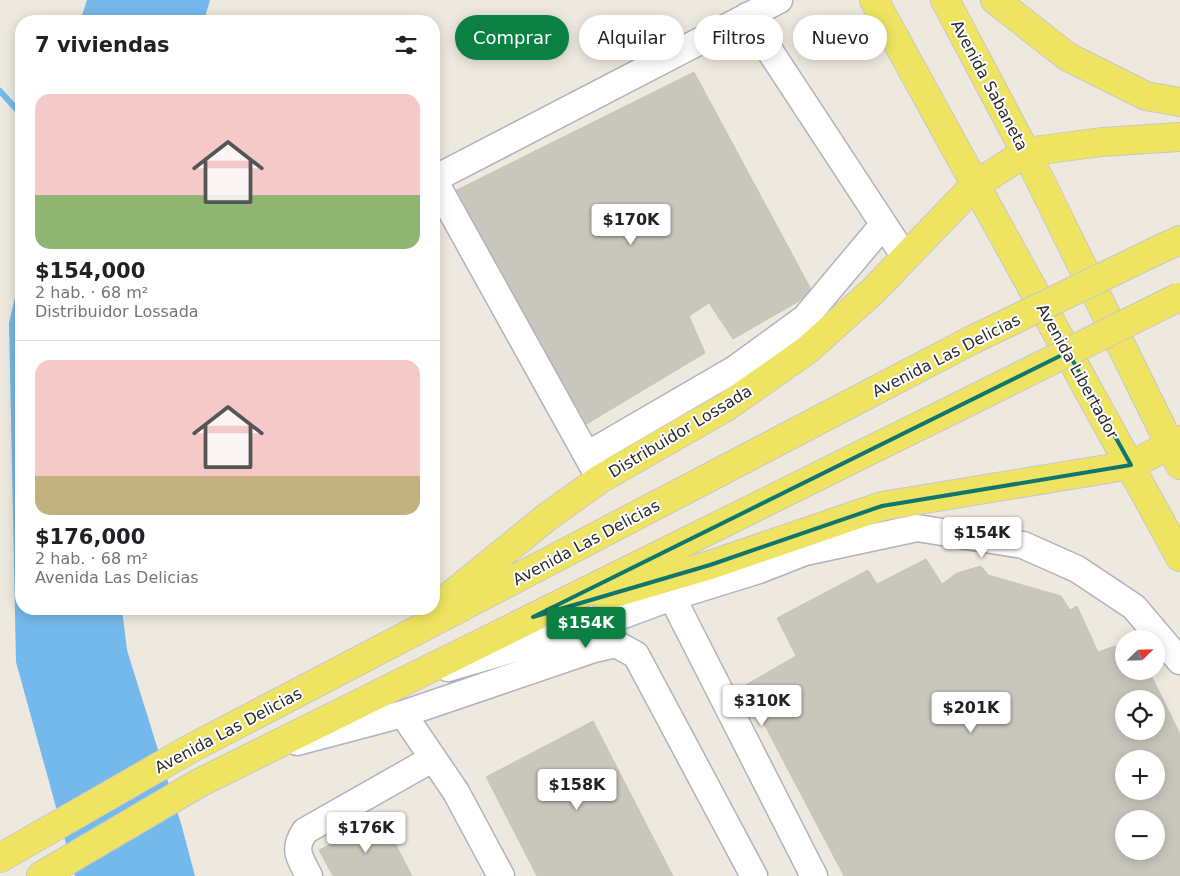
<!DOCTYPE html>
<html lang="es">
<meta charset="utf-8">
<style>
:root{--surface:#fff;--page:#f6f6f6;--text:#202124;--muted:#757577;--line:#e0e0e0;--accent:#0b8043}
body{margin:0;font-family:"DejaVu Sans",sans-serif;background:var(--page);color:var(--text);height:100vh;display:flex;flex-direction:column;font-size:19px;white-space:nowrap}
*{box-sizing:border-box;margin:0}
p{font-size:16px;color:var(--muted)}
.icon{flex:none;width:28px;height:28px;fill:none;stroke:currentColor;stroke-width:2;stroke-linecap:round;stroke-linejoin:round}
.map{position:relative;flex:1;overflow:hidden}
.side{position:absolute;left:15px;top:15px;width:425px;height:600px;display:flex;flex-direction:column;background:var(--surface);border-radius:20px;box-shadow:0 2px 12px #0003}
.side>*{flex:none}
.banner{position:absolute;left:455px;top:15px;width:475px;height:45px;display:flex;gap:10px}
.needle{width:32px;rotate:67deg}
.fabs{position:absolute;left:1115px;top:630px;display:grid;gap:10px}
.fabs a{display:grid;place-items:center;width:50px;height:50px;border-radius:50%;background:var(--surface);box-shadow:0 2px 12px #0003;font-size:25px}
.price{position:absolute;translate:-50% -42px;padding:0 11px;border-radius:5px;background:#fff;color:#222;font-size:16px;line-height:32px;filter:drop-shadow(0 1px 2px #0008)}
.price::after{content:'';position:absolute;left:50%;top:30px;width:15px;height:11px;margin-left:-8px;background:inherit;clip-path:polygon(0 0,100% 0,50% 100%)}
.price.active{background:var(--accent);color:#fff}
ul{padding:0;list-style:none}
li{display:grid;align-content:center;gap:10px;height:265px;padding:0 20px}
li+li{border-top:1px solid var(--line)}
li span{display:grid;place-items:center;height:155px;border-radius:15px;color:#555}
li>.icon{margin-inline-start:auto}
span .icon{width:90px;height:90px;fill:#fffc;stroke-width:1}
li b{font-size:21px}
h2{display:flex;justify-content:space-between;align-items:center;height:60px;padding:0 20px;font-size:21px}
.chip{padding:0 18px;border-radius:22px;background:var(--surface);box-shadow:0 2px 12px #0003;font-size:18px;line-height:45px}
.chip.active{background:var(--accent);color:#fff}
.map>svg:first-child{display:block}
</style>
<div class="map">
<svg width="1180" height="876" viewBox="0 0 1180 876">
<rect width="100%" height="100%" fill="#ede9de"/>
<path fill="#74b9ec" d="M87 0H210L204 21H80Z
M21 271V609H122L127 650 182 827 195 876H75L16 662 9 323Z"/>
<g fill="none" stroke-linecap="round" stroke-linejoin="round">
<path stroke="#74b9ec" stroke-width="6" d="M0 91 21 114"/>
</g>
<path fill="#c9c7bc" stroke="#c8c5b8" fill-rule="evenodd" d="M694 72 813 293 733 339 709 303 689 316 705 353 575 431 451 193Z
M926 559 942 584 957 573 981 566 988 575 1061 596 1070 610 1077 606 1098 652 1115 646 1127 676 1149 671 1180 734V876H844L744 686 796 656 777 618 868 570 877 584ZM1124 699H1156V731H1124ZM1124 759H1156V791H1124ZM1124 819H1156V851H1124Z
M593 721 673 876H537L486 777Z
M382 818 412 876H333L319 850Z"/>
<g fill="none" stroke-linecap="round" stroke-linejoin="round">
<g stroke="#b1b2bf" stroke-width="29">
<path id="minor" d="M747 16 905 257
M434 179 779 0
M434 180 595 470
M587 455 735 369 805 318 883 225
M672 597 814 876
M448 668 599 624 672 597 759 570 805 552 917 528 1023 545 1077 569 1134 607 1180 661
M403 714 594 649 616 644 636 655 754 876
M297 742 403 714 456 792 501 876
M309 876C300 858 292 850 305 831L432 759"/>
</g>
<g stroke="#c8c8c8" stroke-width="30">
<path id="major" d="M874 0 1180 557
M945 0 1035 170 1180 465
M995 0 1068 57 1146 96 1180 102
M1156 251 1180 240
M604 596 710 565 882 506 1131 465 1180 440
M435 608 547 517 600 479 726 407 806 351 873 291 974 186 1026 152 1102 142 1180 137
M0 858 188 750 970 341
M41 876 199 783 994 389"/>
</g>
<use href="#minor" stroke="#fff" stroke-width="26"/>
<use href="#major" stroke="#eee462" stroke-width="28"/>
<g stroke="#c8c8c8" stroke-width="30" stroke-linecap="butt">
<path id="major-bridge" d="M970 341 1156 251
M994 389 1179 297"/>
</g>
<use href="#major-bridge" stroke="#eee462" stroke-width="28"/>
</g>
<path fill="none" stroke="#0f766e" stroke-width="4" stroke-linejoin="round" d="M1068 352 1131 465 882 506 710 565 533 617Z"/>
<g text-anchor="middle" stroke-width="4" stroke-linejoin="round" paint-order="stroke">
<g font-size="16" fill="#2b2b2b" stroke="#fff">
<text transform="translate(990 85) rotate(62)" y="6">Avenida Sabaneta</text>
<text transform="translate(946 355) rotate(-27)" y="6">Avenida Las Delicias</text>
<text transform="translate(1078 371) rotate(61)" y="6">Avenida Libertador</text>
<text transform="translate(680 431) rotate(-31)" y="6">Distribuidor Lossada</text>
<text transform="translate(586 542) rotate(-28)" y="6">Avenida Las Delicias</text>
<text transform="translate(228 730) rotate(-28)" y="6">Avenida Las Delicias</text>
</g>
</g>
</svg>
<div class="fabs">
<a><svg class="needle" viewBox="-14 -14 28 28"><path d="M0-13l5 13h-10z" fill="#e53935"/><path d="M0 13l5-13h-10z" fill="#757577"/></svg></a>
<a><svg class="icon" aria-label="locate" viewBox="0 0 24 24"><circle cx="12" cy="12" r="6"/><path d="M12 2v4M12 18v4M2 12h4M18 12h4"/></svg></a>
<a>+</a>
<a>−</a>
</div>
<b class="price" style="left:631px;top:246px">$170K</b>
<b class="price" style="left:982px;top:559px">$154K</b>
<b class="price active" style="left:586px;top:649px">$154K</b>
<b class="price" style="left:762px;top:727px">$310K</b>
<b class="price" style="left:971px;top:734px">$201K</b>
<b class="price" style="left:577px;top:811px">$158K</b>
<b class="price" style="left:366px;top:854px">$176K</b>
<div class="banner">
<a class="chip active">Comprar</a>
<a class="chip">Alquilar</a>
<a class="chip">Filtros</a>
<a class="chip">Nuevo</a>
</div>
<section class="side">
<h2>7 viviendas<svg class="icon" aria-label="filters" viewBox="0 0 24 24"><path d="M4 7h16M4 17h16"/><circle cx="9" cy="7" r="2"/><circle cx="15" cy="17" r="2"/></svg></h2>
<ul>
<li><span style="background:linear-gradient(#f6c9c9 65%,#8fb573 0)"><svg class="icon" aria-label="home" viewBox="0 0 24 24"><path d="M3 11l9-7 9 7M6 9v11h12V9"/></svg></span><div><b>$154,000</b><p>2 hab. · 68 m²</p><p>Distribuidor Lossada</p></div></li>
<li><span style="background:linear-gradient(#f6c9c9 75%,#c2b280 0)"><svg class="icon" aria-label="home" viewBox="0 0 24 24"><path d="M3 11l9-7 9 7M6 9v11h12V9"/></svg></span><div><b>$176,000</b><p>2 hab. · 68 m²</p><p>Avenida Las Delicias</p></div></li>
</ul>
</section>
</div>
